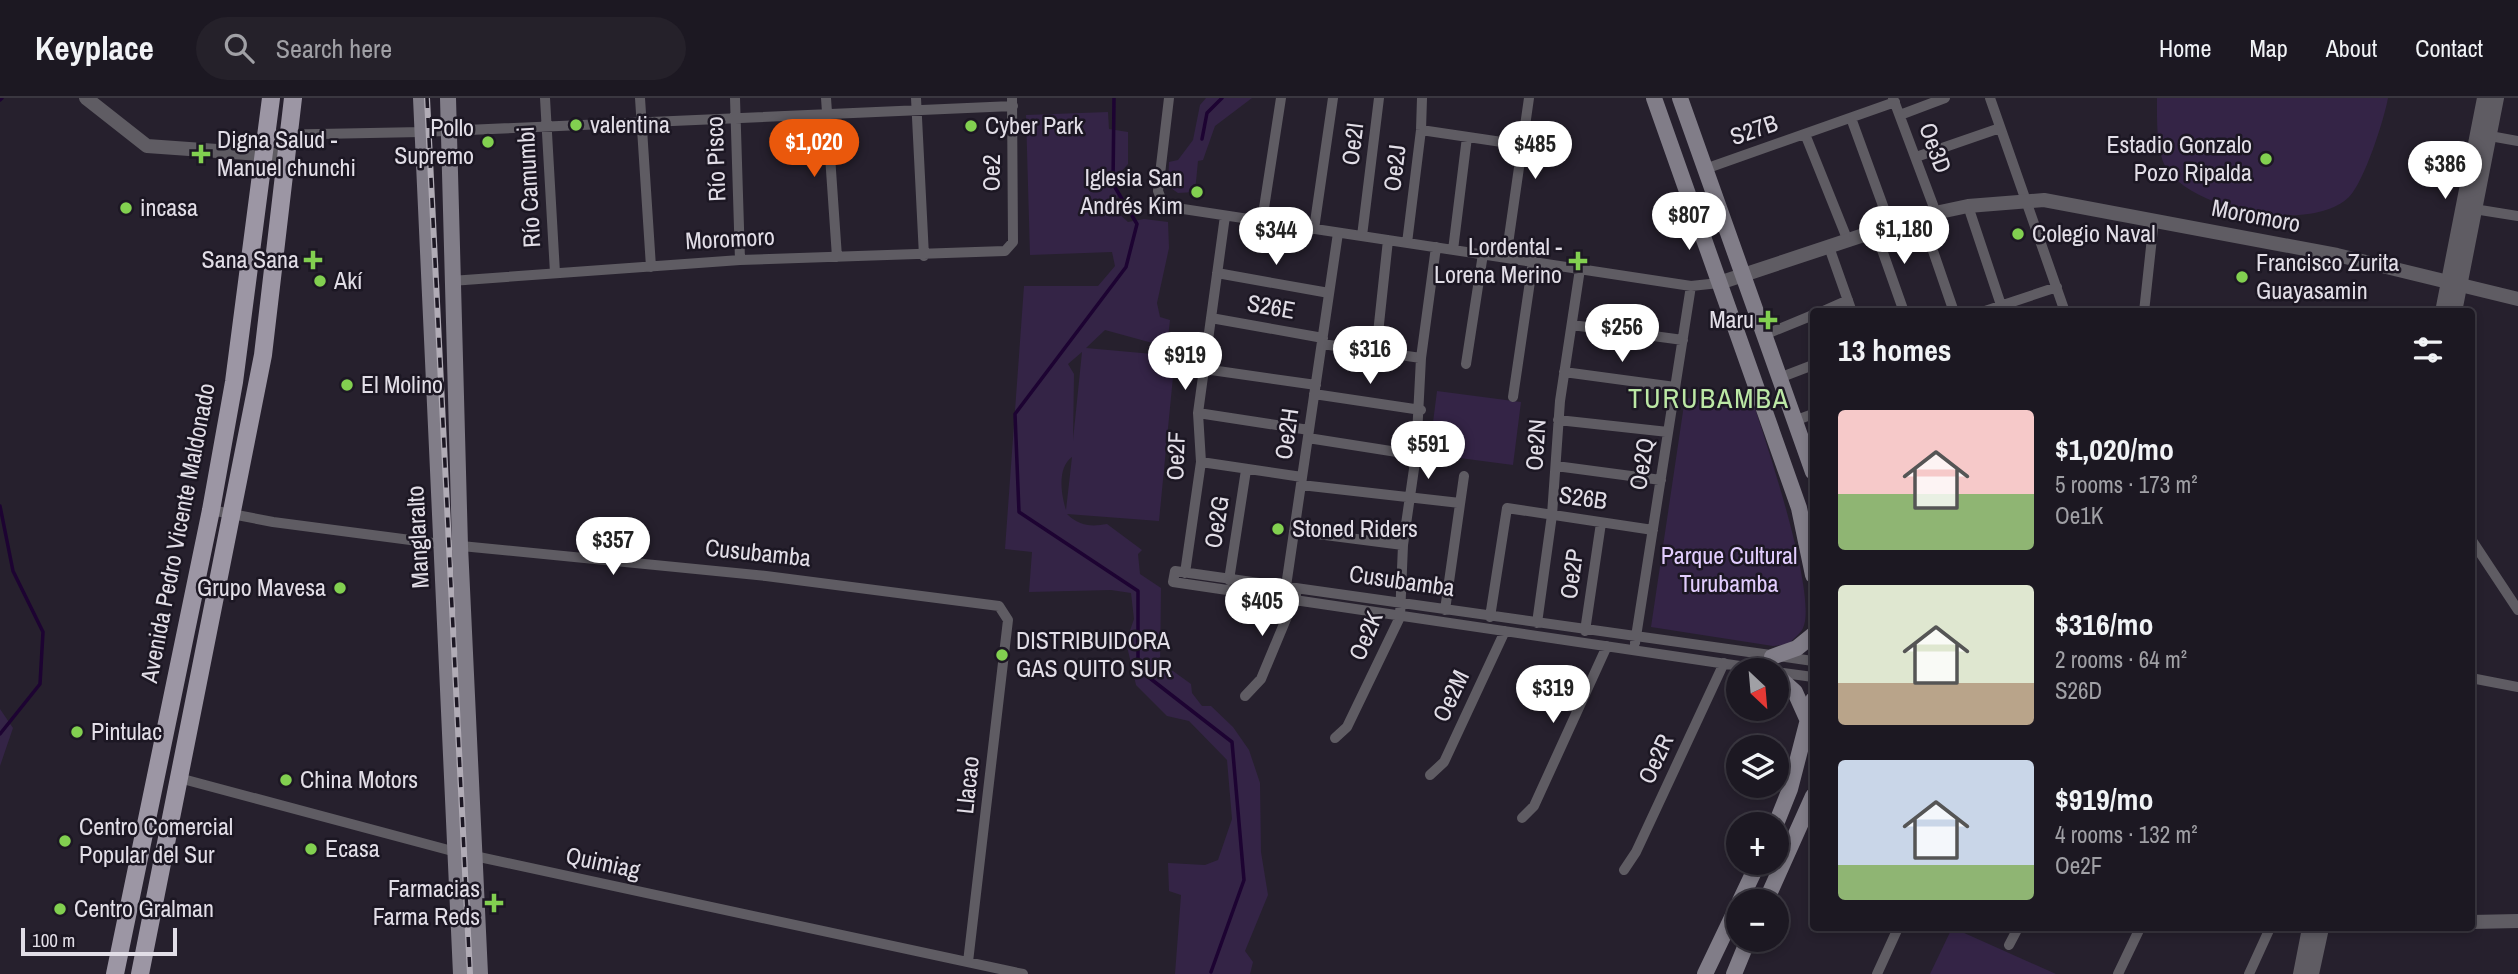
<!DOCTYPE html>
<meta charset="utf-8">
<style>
:root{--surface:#1c1822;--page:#25212a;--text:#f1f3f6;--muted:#a0a0a5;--line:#3a3740;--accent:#ea580c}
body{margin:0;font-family:"Archivo Narrow",sans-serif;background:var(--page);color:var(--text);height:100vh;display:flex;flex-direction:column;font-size:26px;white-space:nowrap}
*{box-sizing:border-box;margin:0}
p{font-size:23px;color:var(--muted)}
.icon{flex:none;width:38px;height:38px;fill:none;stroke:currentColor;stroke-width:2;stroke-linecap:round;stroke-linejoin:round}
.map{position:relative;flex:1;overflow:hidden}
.panel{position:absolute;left:1810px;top:210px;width:665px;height:623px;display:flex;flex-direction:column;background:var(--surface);border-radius:7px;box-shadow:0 4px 10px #0003,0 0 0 2px var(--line)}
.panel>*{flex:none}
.needle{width:46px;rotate:154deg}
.controls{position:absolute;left:1726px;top:560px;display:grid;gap:14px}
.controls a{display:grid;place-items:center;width:63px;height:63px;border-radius:50%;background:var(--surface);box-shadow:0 4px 10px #0003,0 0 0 2px var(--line);font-size:35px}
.scale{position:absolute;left:21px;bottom:18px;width:156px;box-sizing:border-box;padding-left:7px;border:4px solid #e2dee7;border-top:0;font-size:19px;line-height:24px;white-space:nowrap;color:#e2dee7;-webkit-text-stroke:5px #1c1723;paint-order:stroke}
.price{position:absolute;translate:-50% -60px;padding:0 16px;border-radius:24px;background:#fff;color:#222;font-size:23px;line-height:46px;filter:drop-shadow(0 2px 4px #0008)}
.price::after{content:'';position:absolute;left:50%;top:42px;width:21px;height:16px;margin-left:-10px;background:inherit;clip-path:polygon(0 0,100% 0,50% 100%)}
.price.on{background:var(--accent);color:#fff}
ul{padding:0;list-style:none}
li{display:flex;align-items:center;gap:21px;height:175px;padding:0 28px}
li span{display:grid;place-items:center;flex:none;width:196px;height:140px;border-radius:7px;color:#555}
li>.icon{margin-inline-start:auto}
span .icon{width:84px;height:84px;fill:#fffc;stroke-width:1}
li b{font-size:30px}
h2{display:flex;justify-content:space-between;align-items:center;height:84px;padding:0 28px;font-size:30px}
header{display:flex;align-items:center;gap:42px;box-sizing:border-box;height:98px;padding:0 35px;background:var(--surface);border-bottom:2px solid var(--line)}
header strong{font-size:33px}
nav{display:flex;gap:38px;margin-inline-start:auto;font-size:24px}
.search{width:490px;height:63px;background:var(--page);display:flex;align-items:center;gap:18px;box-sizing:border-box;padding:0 24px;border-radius:38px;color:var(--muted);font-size:26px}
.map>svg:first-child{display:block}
</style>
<header>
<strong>Keyplace</strong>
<div class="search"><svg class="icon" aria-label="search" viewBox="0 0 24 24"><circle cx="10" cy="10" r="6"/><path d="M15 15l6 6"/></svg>Search here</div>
<nav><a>Home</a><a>Map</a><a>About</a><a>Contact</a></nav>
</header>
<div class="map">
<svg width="2518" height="876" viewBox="0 0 2518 876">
<rect width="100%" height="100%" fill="#26202d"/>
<path fill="#342446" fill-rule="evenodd" d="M1206 0H1252L1215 28 1203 62 1198 63 1195 94 1178 95 1168 88 1169 64 1178 62 1193 42 1200 7Z
M2157 0H2388C2384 22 2364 84 2349 99 2311 136 2191 113 2165 68 2156 51 2157 19 2157 0Z
M1108 14 1109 31 1128 34V66L1117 78 1118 115 1128 124 1144 121 1168 124 1169 150 1157 205 1160 219 1170 222 1167 249 1105 232 1086 250 1175 258 1159 423 1067 416C1079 428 1091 429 1107 426L1142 452 1138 456 1140 476 1161 490 1160 572 1173 573 1191 586 1192 595 1202 608H1211L1233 629 1249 652 1260 685 1261 754 1268 797 1245 853 1253 864 1250 876H1175L1181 797 1169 793 1168 765 1205 767 1218 762 1232 721 1227 662 1189 623 1167 618 1136 587 1126 544 1134 521 1131 495 1111 492 1029 494 1032 454 1005 451 1024 188H1098L1115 168 1112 154 1030 157 1026 17ZM1082 254 1073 342V343L1074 276 1068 266ZM1072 359 1066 412C1061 396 1057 370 1072 359Z
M1437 293 1521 304 1513 367 1429 356Z
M1685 300 1754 307C1766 344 1818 499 1803 530 1801 535 1793 541 1789 546L1773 548 1651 529Z
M0 611 13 630 0 668Z
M1952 830H1953L2056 876H1930Z"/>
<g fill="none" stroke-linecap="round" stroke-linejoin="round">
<path stroke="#1d0332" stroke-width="3.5" d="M1114 0 1113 86 1137 126 1126 169 1015 316 1019 414 1138 493V571L1232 644 1244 782 1211 874
M0 2 2 0
M1202 41 1207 15 1222 0
M0 408 13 473 43 534 40 586 0 636"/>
<path stroke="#5f5c63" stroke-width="10" d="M545 0 555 175
M640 0 651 169
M735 0 740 162
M826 0 837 159
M916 0 924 158
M1169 0 1158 93 1162 103 1170 109 1691 188 1719 185
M1893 0 1936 115
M1990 0 2065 214
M1900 17 1945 0
M1851 20 1890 127
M1421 32 1522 47
M1805 36 1848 143
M266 37 422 34 1013 8
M2490 38 2518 43
M1916 59 2000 30
M1705 71 1895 4
M1968 108 2001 207
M2474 111 2518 118
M1921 118 1954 214
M1262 123 1281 0
M1314 131 1333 0
M1875 132 1904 214
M1362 138 1379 0
M1407 145 1421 32 1422 0
M1829 149 1852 214
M1453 152 1467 39
M1506 160 1529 0
M1217 175 1329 195
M451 183 740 162 1005 153 1013 144 1012 0
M1821 214 1848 202
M1982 214 2057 189
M2144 214 2154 121
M1211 220 1323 240
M1572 227 1683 242
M1764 237 1813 217
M1322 246 1421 260
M1376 254 1388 142
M1466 266 1483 156
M1204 271 1316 287
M1564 274 1675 289
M1779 280 1813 267
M1314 296 1421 312
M1513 299 1533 163
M1198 315 1309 332
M1558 322 1668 334
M1794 323 1813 316
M1308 340 1416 357
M1201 364 1302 379
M1556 368 1661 382
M1301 387 1460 405
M211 412 273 424 441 446 766 478 999 508 1008 522 968 864
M1294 433 1403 447
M2471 441 2518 512
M1185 475 1201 364 1198 315 1225 118
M1229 482 1246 372
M1285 495 1338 135
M1445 512 1464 378
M1490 519 1507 410 1653 432
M1537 525 1552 417 1560 303 1580 171
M1585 533 1601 425
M1635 545 1691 188
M1767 572 1173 484 1175 473 1813 563
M1776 574 1813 579
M2471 580 2518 589
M1245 598 1261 581 1296 497
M1335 640 1347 629 1400 519 1403 447 1416 357 1421 260 1436 149
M1430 677 1444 664 1505 533
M179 680 456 754 1023 876
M1522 720 1534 708 1607 548
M1624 772 1636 754 1724 565
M2009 847 2018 830
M1877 876 1898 830
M2118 876 2140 830
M2249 876 2270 830"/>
<path stroke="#5f5c63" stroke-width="14" d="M86 0 147 48 286 58
M1719 185 1921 118 1968 108 2044 102 2337 157 2518 201
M2442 214 2484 0
M2455 214 2497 0
M2471 824 2518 823
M2300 876 2309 830
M2312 876 2322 830"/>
<path stroke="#817d88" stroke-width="16" d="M421 0 461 876
M448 0 460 448 480 876
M1654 0 1799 410 1813 477
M1680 0 1813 374
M1772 559 1797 550 1813 537
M1776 577 1795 594 1808 623
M1776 726 1790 691 1813 602
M1740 803 1758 765
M1766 803 1813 698
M1705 876 1738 807
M1734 876 1748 842"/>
<path stroke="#9c96a4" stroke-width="18" d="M115 876 211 412 234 284 271 0
M140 876 263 257 293 0"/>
<g stroke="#b1acb6" stroke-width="6">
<path id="rail" d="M427 0 470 876"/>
</g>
<use href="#rail" stroke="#1c1723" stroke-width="3.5" stroke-dasharray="10" stroke-linecap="butt"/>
</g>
<g fill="#82d050" stroke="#1c1723" stroke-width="2.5">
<circle cx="576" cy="27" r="7"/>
<circle cx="971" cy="28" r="7"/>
<circle cx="488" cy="44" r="7"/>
<path d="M197.5 45.5h7v7h7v7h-7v7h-7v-7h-7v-7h7z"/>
<circle cx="2266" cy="61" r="7"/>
<circle cx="1197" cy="94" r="7"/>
<circle cx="126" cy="110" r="7"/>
<circle cx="2018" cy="136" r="7"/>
<path d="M309.5 151.5h7v7h7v7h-7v7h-7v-7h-7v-7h7z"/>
<path d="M1574.5 152.5h7v7h7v7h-7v7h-7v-7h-7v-7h7z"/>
<circle cx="2242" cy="179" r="7"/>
<circle cx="320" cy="183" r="7"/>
<path d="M1764.5 211.5h7v7h7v7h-7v7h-7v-7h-7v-7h7z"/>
<circle cx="347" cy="287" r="7"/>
<circle cx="1278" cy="431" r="7"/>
<circle cx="340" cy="490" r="7"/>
<circle cx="1002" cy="557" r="7"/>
<circle cx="77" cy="634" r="7"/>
<circle cx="286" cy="682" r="7"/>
<circle cx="65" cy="743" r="7"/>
<circle cx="311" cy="751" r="7"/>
<path d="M490.5 794.5h7v7h7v7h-7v7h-7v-7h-7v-7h7z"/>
<circle cx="60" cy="811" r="7"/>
</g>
<g text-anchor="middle" stroke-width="5" stroke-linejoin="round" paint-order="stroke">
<g font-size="24" fill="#e2dee7" stroke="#1c1723" text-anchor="start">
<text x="590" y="35">valentina</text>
<text x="985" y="36">Cyber Park</text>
<text x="474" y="38" text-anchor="end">Pollo<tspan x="474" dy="28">Supremo</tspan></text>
<text x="217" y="50">Digna Salud -<tspan x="217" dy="28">Manuel chunchi</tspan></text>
<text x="2252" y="55" text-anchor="end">Estadio Gonzalo<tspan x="2252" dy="28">Pozo Ripalda</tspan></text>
<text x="1183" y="88" text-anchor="end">Iglesia San<tspan x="1183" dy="28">Andrés Kim</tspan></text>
<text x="140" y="118">incasa</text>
<text x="2032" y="144">Colegio Naval</text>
<text x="1562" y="157" text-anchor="end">Lordental -<tspan x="1562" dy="28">Lorena Merino</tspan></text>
<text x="299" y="170" text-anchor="end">Sana Sana</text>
<text x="2256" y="173">Francisco Zurita<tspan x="2256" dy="28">Guayasamin</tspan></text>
<text x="334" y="191">Akí</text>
<text x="1754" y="230" text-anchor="end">Maru</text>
<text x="361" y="295">El Molino</text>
<text x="1292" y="439">Stoned Riders</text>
<text x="326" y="498" text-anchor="end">Grupo Mavesa</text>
<text x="1016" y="551">DISTRIBUIDORA<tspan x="1016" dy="28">GAS QUITO SUR</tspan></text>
<text x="91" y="642">Pintulac</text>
<text x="300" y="690">China Motors</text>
<text x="79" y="737">Centro Comercial<tspan x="79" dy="28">Popular del Sur</tspan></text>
<text x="325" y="759">Ecasa</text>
<text x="480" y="799" text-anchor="end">Farmacias<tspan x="480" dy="28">Farma Reds</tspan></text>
<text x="74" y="819">Centro Gralman</text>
</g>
<g font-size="24" fill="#e2dee7" stroke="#1c1723">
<text transform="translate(1754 32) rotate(-19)" y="8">S27B</text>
<text transform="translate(1353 46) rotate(-83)" y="8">Oe2I</text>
<text transform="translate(1935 50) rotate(70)" y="8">Oe3D</text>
<text transform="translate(716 61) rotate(-92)" y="8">Río Pisco</text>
<text transform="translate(1395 70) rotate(-83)" y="8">Oe2J</text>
<text transform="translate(992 75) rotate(-90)" y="8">Oe2</text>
<text transform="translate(529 89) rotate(-93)" y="8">Río Camumbi</text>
<text transform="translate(2256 118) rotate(11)" y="8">Moromoro</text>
<text transform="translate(730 141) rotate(-3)" y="8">Moromoro</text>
<text transform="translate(1271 209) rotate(10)" y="8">S26E</text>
<text transform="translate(1287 336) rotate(-82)" y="8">Oe2H</text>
<text transform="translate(1536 347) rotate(-86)" y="8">Oe2N</text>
<text transform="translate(1176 358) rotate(-88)" y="8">Oe2F</text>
<text transform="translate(1642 366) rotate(-81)" y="8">Oe2Q</text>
<text transform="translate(1583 400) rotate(8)" y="8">S26B</text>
<text transform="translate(1217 424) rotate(-81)" y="8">Oe2G</text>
<text transform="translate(178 435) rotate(-79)" y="8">Avenida Pedro Vicente Maldonado</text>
<text transform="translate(418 439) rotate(-93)" y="8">Manglaralto</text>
<text transform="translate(758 455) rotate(6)" y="8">Cusubamba</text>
<text transform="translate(1572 476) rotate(-82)" y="8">Oe2P</text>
<text transform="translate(1402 483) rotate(8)" y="8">Cusubamba</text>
<text transform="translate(1366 538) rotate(-67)" y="8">Oe2K</text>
<text transform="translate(1451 598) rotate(-65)" y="8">Oe2M</text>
<text transform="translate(1656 661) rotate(-65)" y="8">Oe2R</text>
<text transform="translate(968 687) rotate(-84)" y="8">Llacao</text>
<text transform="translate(603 765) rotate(12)" y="8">Quimiag</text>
</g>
<g font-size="24" fill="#e2cdfe" stroke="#1c1723">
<text x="1729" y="466">Parque Cultural<tspan x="1729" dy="28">Turubamba</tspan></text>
</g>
<g font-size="28" letter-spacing="2" fill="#bce8a5" stroke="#1c1723">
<text x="1709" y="310">TURUBAMBA</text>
</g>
</g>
</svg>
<div class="controls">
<a><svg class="needle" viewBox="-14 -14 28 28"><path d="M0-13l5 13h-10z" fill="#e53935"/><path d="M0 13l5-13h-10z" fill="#a0a0a5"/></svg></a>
<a><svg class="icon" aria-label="layers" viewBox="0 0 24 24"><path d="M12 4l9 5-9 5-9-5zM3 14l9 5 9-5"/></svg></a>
<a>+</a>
<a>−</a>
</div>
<div class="scale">100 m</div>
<b class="price on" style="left:814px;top:81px">$1,020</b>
<b class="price" style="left:1535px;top:83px">$485</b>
<b class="price" style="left:2445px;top:103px">$386</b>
<b class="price" style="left:1689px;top:154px">$807</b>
<b class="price" style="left:1904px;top:168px">$1,180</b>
<b class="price" style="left:1276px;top:169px">$344</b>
<b class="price" style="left:1622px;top:266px">$256</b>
<b class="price" style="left:1370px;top:288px">$316</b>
<b class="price" style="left:1185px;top:294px">$919</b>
<b class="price" style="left:1428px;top:383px">$591</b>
<b class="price" style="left:613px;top:479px">$357</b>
<b class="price" style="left:1262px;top:540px">$405</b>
<b class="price" style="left:1553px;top:627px">$319</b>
<section class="panel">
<h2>13 homes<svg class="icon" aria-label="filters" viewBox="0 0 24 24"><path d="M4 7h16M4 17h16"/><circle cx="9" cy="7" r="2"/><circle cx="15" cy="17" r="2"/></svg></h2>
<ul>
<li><span style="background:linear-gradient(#f6c9c9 60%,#8fb573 0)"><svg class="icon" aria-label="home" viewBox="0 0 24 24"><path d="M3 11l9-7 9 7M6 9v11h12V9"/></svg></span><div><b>$1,020/mo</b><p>5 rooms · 173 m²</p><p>Oe1K</p></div></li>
<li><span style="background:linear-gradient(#dfe7d0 70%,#b9a48a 0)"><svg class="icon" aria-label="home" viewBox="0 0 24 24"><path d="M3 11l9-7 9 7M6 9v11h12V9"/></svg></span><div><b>$316/mo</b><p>2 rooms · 64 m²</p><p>S26D</p></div></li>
<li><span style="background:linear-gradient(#c9d6e8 75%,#8fb573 0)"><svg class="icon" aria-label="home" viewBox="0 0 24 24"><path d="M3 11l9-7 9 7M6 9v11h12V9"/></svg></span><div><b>$919/mo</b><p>4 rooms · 132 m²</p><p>Oe2F</p></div></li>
</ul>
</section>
</div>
